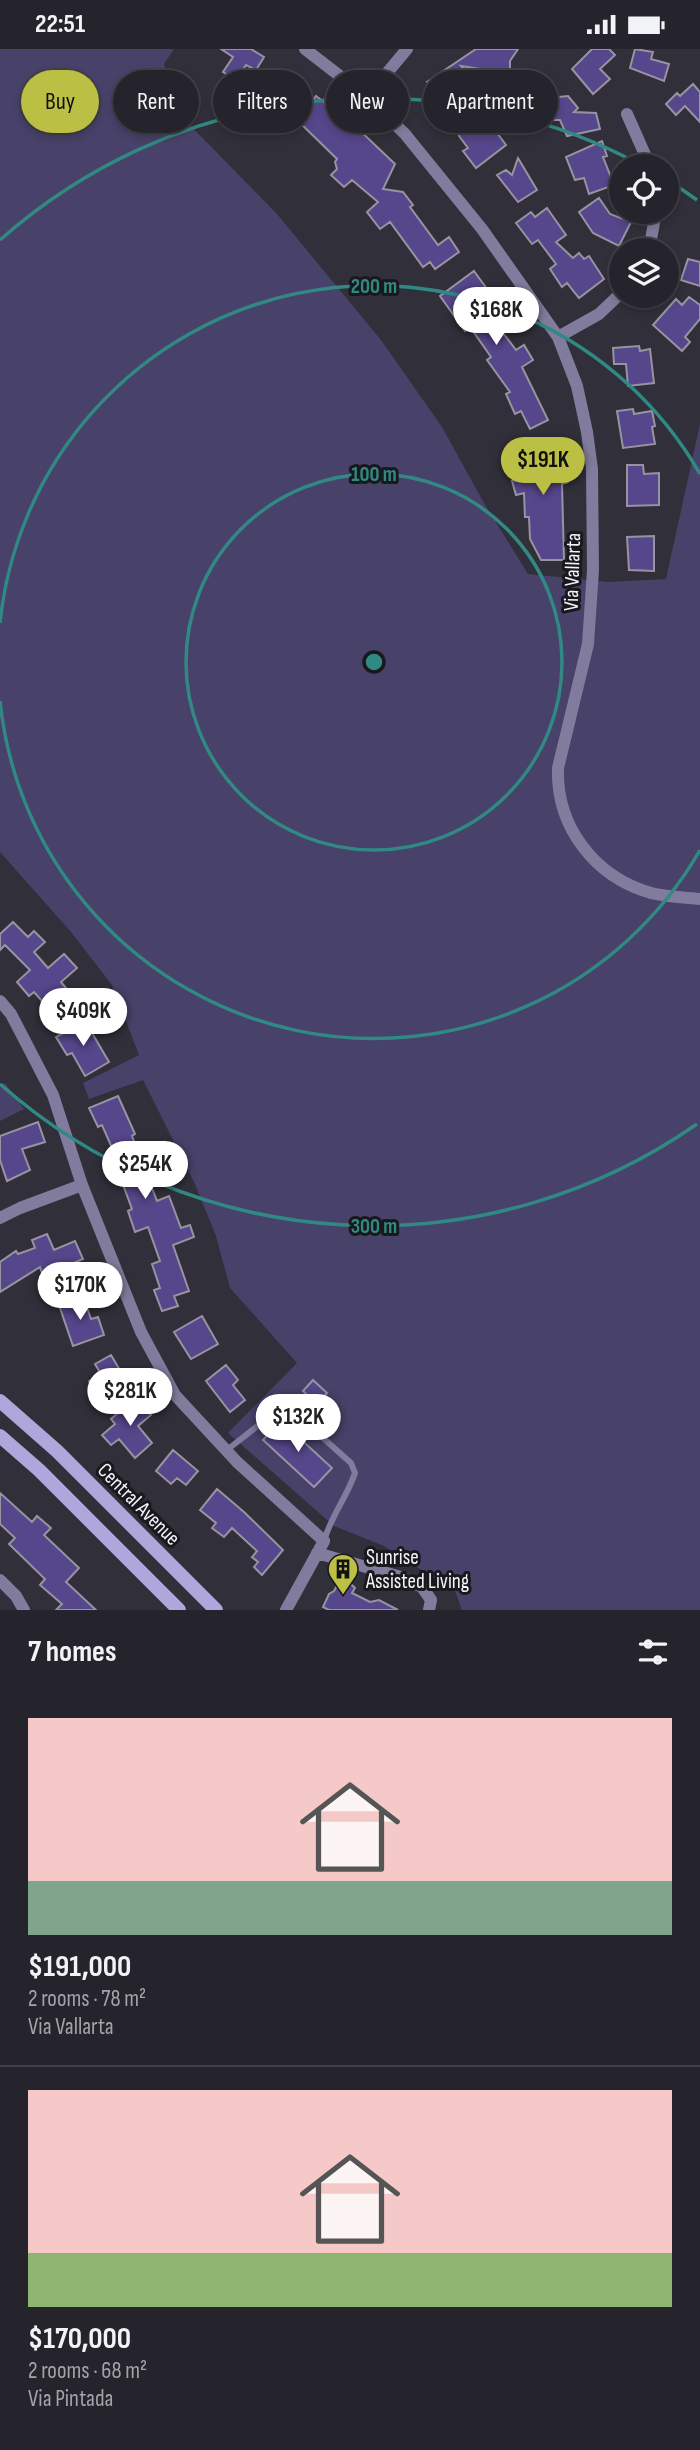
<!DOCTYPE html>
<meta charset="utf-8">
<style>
:root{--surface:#25232b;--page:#2d2b33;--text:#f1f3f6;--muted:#a3a4a9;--line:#424047;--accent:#bbc045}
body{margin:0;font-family:"Sofia Sans Condensed",sans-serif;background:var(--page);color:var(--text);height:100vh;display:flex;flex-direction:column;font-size:26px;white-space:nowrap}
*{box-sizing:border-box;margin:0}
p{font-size:23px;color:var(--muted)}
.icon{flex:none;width:38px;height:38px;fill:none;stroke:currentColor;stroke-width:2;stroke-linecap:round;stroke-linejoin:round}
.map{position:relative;height:1561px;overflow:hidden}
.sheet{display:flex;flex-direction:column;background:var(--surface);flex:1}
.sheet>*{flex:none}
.hud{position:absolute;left:21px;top:21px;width:658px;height:63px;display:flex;gap:14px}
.buttons{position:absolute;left:609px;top:105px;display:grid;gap:14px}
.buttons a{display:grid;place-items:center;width:70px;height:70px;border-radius:50%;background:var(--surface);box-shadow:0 4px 10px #0003,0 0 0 2px var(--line);font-size:35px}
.price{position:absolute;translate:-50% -60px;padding:0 16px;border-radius:24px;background:#fff;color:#222;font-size:23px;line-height:46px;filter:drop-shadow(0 2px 4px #0008)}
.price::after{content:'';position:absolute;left:50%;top:42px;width:21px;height:16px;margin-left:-10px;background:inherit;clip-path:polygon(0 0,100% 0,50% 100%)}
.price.active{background:var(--accent);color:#111}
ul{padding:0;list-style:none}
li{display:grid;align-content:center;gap:14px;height:371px;padding:0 28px}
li+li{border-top:2px solid var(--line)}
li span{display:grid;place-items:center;height:217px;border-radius:0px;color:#555}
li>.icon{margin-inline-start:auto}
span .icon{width:126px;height:126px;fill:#fffc;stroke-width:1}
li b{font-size:30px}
h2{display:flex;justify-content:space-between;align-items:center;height:84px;padding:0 28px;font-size:30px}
.pill{padding:0 24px;border-radius:32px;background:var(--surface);box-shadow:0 4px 10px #0003,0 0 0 2px var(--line);font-size:24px;line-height:63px}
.pill.active{background:var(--accent);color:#111}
.status{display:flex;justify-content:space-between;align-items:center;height:49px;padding:0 35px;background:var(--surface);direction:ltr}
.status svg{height:19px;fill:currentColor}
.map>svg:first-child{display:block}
</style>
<div class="status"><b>22:51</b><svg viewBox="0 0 49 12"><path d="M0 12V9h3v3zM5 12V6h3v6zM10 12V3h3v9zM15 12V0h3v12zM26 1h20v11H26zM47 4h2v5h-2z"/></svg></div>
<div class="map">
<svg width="700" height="1561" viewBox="0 0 700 1561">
<rect width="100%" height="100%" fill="#312f39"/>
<path fill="#484169" d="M0 0H174L164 15 182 68 277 165 381 291 442 378 484 454 528 525 608 533 666 530 700 375V1561H462L455 1542 384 1497 334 1477 228 1384 297 1314 230 1239 216 1187 195 1135 143 1031 89 1050 83 1034 139 1006 112 936 71 883 0 803Z
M5 1034 24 1060 0 1072V1037Z"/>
<path fill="#56468b" stroke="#9694a0" stroke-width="2" d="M221 0H251L264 8 256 21 246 16 236 31 223 23 233 8Z
M476 0H518L510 12V19L501 29 492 22 461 17 481 40 475 54 506 96 476 119 463 102 468 99 459 87V81L440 60 443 54 427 33Z
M592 0H609L615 6 600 20 610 30 593 45 572 20Z
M635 0 653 3 651 10 669 15 664 32 630 19Z
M275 20 287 31 291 25 303 37 277 68 253 49 260 30Z
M693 35 700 43V73L685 57 676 66 666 55 677 44 680 47Z
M316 47 354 76 395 115 383 140 403 143 413 156 410 158 438 196 449 188 459 203 435 220 430 213 423 218 390 173 380 180 367 163 378 153 352 131 344 138 331 126 337 120 335 113 337 110 298 72Z
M568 47 578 59 574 63 596 64 600 80 567 87 560 71H553L550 62 549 49Z
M602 92 607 107 603 108 614 136 589 145 584 129 575 131 566 108Z
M518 109 537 141 518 153 497 126 506 121 512 126Z
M599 149 610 165 631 173 619 197 593 184 579 163Z
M547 159 566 186 556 193 573 209 579 204 584 210 589 207 604 230 579 249 567 234 562 238 550 220 556 215 538 191 532 195 516 174 531 163 535 168Z
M688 210 700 213V237L681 231Z
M474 222 487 240 476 248 516 301 524 296 533 311 522 318 548 371 530 380 521 362 515 365 506 345 510 343 487 311 491 308 470 278 465 282 440 247Z
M689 248 700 256V270L685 288 690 293 682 302 653 276 676 250 682 256Z
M639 297 640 302 650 300 654 334 628 337 626 315H614L613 299Z
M633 360 634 365 652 362 655 377 652 378 655 395 623 399 617 362Z
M530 392 532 401 559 395 568 433 562 435 564 511H541L530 490 529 468H525L524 444 516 446 512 432 521 429 515 407 520 406 518 395Z
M627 416H643L644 425 659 424V456L627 457Z
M654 487V522L629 521 627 488Z
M13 873 28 888 34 882 45 893 34 903 48 919 64 905 77 919 61 933 70 944 51 962 34 943 29 947 17 933 30 921 5 896 0 901V885Z
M85 972 109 1013 85 1027 72 1004 67 1006 56 988Z
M118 1047 135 1085 132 1087 157 1152 169 1147 181 1179 190 1176 194 1188 173 1196 189 1242 174 1247 178 1257 162 1262 154 1241 160 1239 152 1215 160 1212 148 1178 135 1183 128 1162 132 1160 119 1125 113 1127 107 1111 116 1108 102 1076 98 1078 89 1059Z
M38 1073 45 1093 22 1100 30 1121 7 1132 0 1111V1087Z
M47 1185 54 1201 75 1192 83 1210 43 1227 40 1218 0 1243V1213L16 1202 18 1205 35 1199 32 1191Z
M83 1247 91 1270 98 1268 104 1286 73 1297 59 1256Z
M202 1267 218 1295 191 1310 174 1283Z
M111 1306 127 1333 99 1349 89 1332 101 1325 95 1315Z
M226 1316 238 1331 233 1336 245 1351 230 1363 206 1332Z
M313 1331 327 1344 317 1355 303 1342Z
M136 1349 151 1366 138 1377 152 1394 135 1409 119 1390 111 1396 102 1386 115 1375 111 1370Z
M281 1372 332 1419 314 1438 263 1391Z
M173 1401 198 1422 186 1436 177 1429 171 1435 156 1422Z
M217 1440 244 1463 283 1501 262 1526 254 1518 258 1513 252 1508 257 1502 232 1479 224 1488 212 1479 216 1474 200 1461Z
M0 1444 32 1473 37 1467 51 1479 44 1486 79 1519 66 1533 96 1561H56L62 1555 40 1536 45 1530 9 1495 15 1489 0 1475Z
M340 1531 352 1536 355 1539 352 1544 370 1553 379 1551 398 1561H329L323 1558 329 1545 334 1542Z"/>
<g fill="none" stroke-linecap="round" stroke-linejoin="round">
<path stroke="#817c9d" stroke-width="6" d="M227 1401 265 1371 286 1360 294 1363 351 1414 355 1424C347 1448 331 1467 324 1492"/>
<path stroke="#817c9d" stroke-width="12" d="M305 0 367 48 405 85 482 180 558 288 577 337 587 383 592 420 593 521 588 595 558 719C556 778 595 828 651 844 666 848 684 848 700 850
M367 48 407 0
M627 65 650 117
M649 201 656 163
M558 288 599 265 621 244
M0 952 11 965 53 1046 82 1136 141 1283 175 1346 237 1413 324 1492 286 1561
M0 1169 20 1159 82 1136
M317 1504 401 1528 422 1538 431 1551 429 1561
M0 1531 16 1547 24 1561"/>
<path stroke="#afa7db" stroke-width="14" d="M0 1352 57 1402 216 1561
M0 1387 39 1421 179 1561"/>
</g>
<g fill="none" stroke="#318983" stroke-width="3.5">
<circle cx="374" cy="613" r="188"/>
<path d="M700 801A376 376 0 0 1 0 652M0 574A376 376 0 0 1 700 425"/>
<path d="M697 1075A564 564 0 0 1 0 1035M0 191A564 564 0 0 1 639 115M669 132A564 564 0 0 1 697 151"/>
</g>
<defs>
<g id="building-pin" transform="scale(1.575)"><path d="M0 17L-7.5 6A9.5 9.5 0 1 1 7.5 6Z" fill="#bbc045" stroke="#19181c"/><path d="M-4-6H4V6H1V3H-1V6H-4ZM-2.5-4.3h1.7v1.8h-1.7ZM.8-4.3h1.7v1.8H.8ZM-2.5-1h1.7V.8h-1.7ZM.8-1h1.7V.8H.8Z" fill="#111"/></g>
</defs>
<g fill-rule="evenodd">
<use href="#building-pin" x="343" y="1520"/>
</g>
<g text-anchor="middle" stroke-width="6" stroke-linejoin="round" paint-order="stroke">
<g font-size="21" fill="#f4f3fa" stroke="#19181c">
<text transform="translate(572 523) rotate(-88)" y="7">Via Vallarta</text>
<text transform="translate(139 1455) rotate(45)" y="7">Central Avenue</text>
</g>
<g font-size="21" fill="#f4f3fa" stroke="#19181c" text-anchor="start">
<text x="366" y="1515">Sunrise<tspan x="366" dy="24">Assisted Living</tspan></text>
</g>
</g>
<circle cx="374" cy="613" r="10" fill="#318983" stroke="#19181c" stroke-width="3.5"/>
<g font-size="21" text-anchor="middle" font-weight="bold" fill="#318983" stroke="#19181c" stroke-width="6" stroke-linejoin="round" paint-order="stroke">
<text x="374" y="244">200 m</text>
<text x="374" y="432">100 m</text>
<text x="374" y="1184">300 m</text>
</g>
</svg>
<div class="buttons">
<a><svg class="icon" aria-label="locate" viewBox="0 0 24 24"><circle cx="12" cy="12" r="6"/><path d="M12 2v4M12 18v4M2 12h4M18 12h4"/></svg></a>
<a><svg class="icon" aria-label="layers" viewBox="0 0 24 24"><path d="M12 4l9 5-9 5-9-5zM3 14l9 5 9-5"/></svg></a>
</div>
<b class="price" style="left:496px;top:298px">$168K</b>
<b class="price active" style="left:543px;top:448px">$191K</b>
<b class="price" style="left:83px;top:999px">$409K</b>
<b class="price" style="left:145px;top:1152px">$254K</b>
<b class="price" style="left:80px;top:1273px">$170K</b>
<b class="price" style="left:130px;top:1379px">$281K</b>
<b class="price" style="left:298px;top:1405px">$132K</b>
<div class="hud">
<a class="pill active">Buy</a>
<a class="pill">Rent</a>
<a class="pill">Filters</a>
<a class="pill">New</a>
<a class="pill">Apartment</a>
</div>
</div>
<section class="sheet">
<h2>7 homes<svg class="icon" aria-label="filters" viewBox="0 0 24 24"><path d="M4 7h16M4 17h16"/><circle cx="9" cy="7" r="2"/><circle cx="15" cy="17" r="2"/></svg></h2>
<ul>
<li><span style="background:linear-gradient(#f6c9c9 75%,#7fa58c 0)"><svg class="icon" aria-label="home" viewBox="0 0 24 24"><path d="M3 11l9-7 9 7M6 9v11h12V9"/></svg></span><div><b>$191,000</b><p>2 rooms · 78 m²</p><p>Via Vallarta</p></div></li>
<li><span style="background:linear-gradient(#f6c9c9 75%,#8fb573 0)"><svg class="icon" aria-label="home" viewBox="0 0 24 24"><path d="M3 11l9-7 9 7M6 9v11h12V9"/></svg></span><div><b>$170,000</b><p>2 rooms · 68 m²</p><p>Via Pintada</p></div></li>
</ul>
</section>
